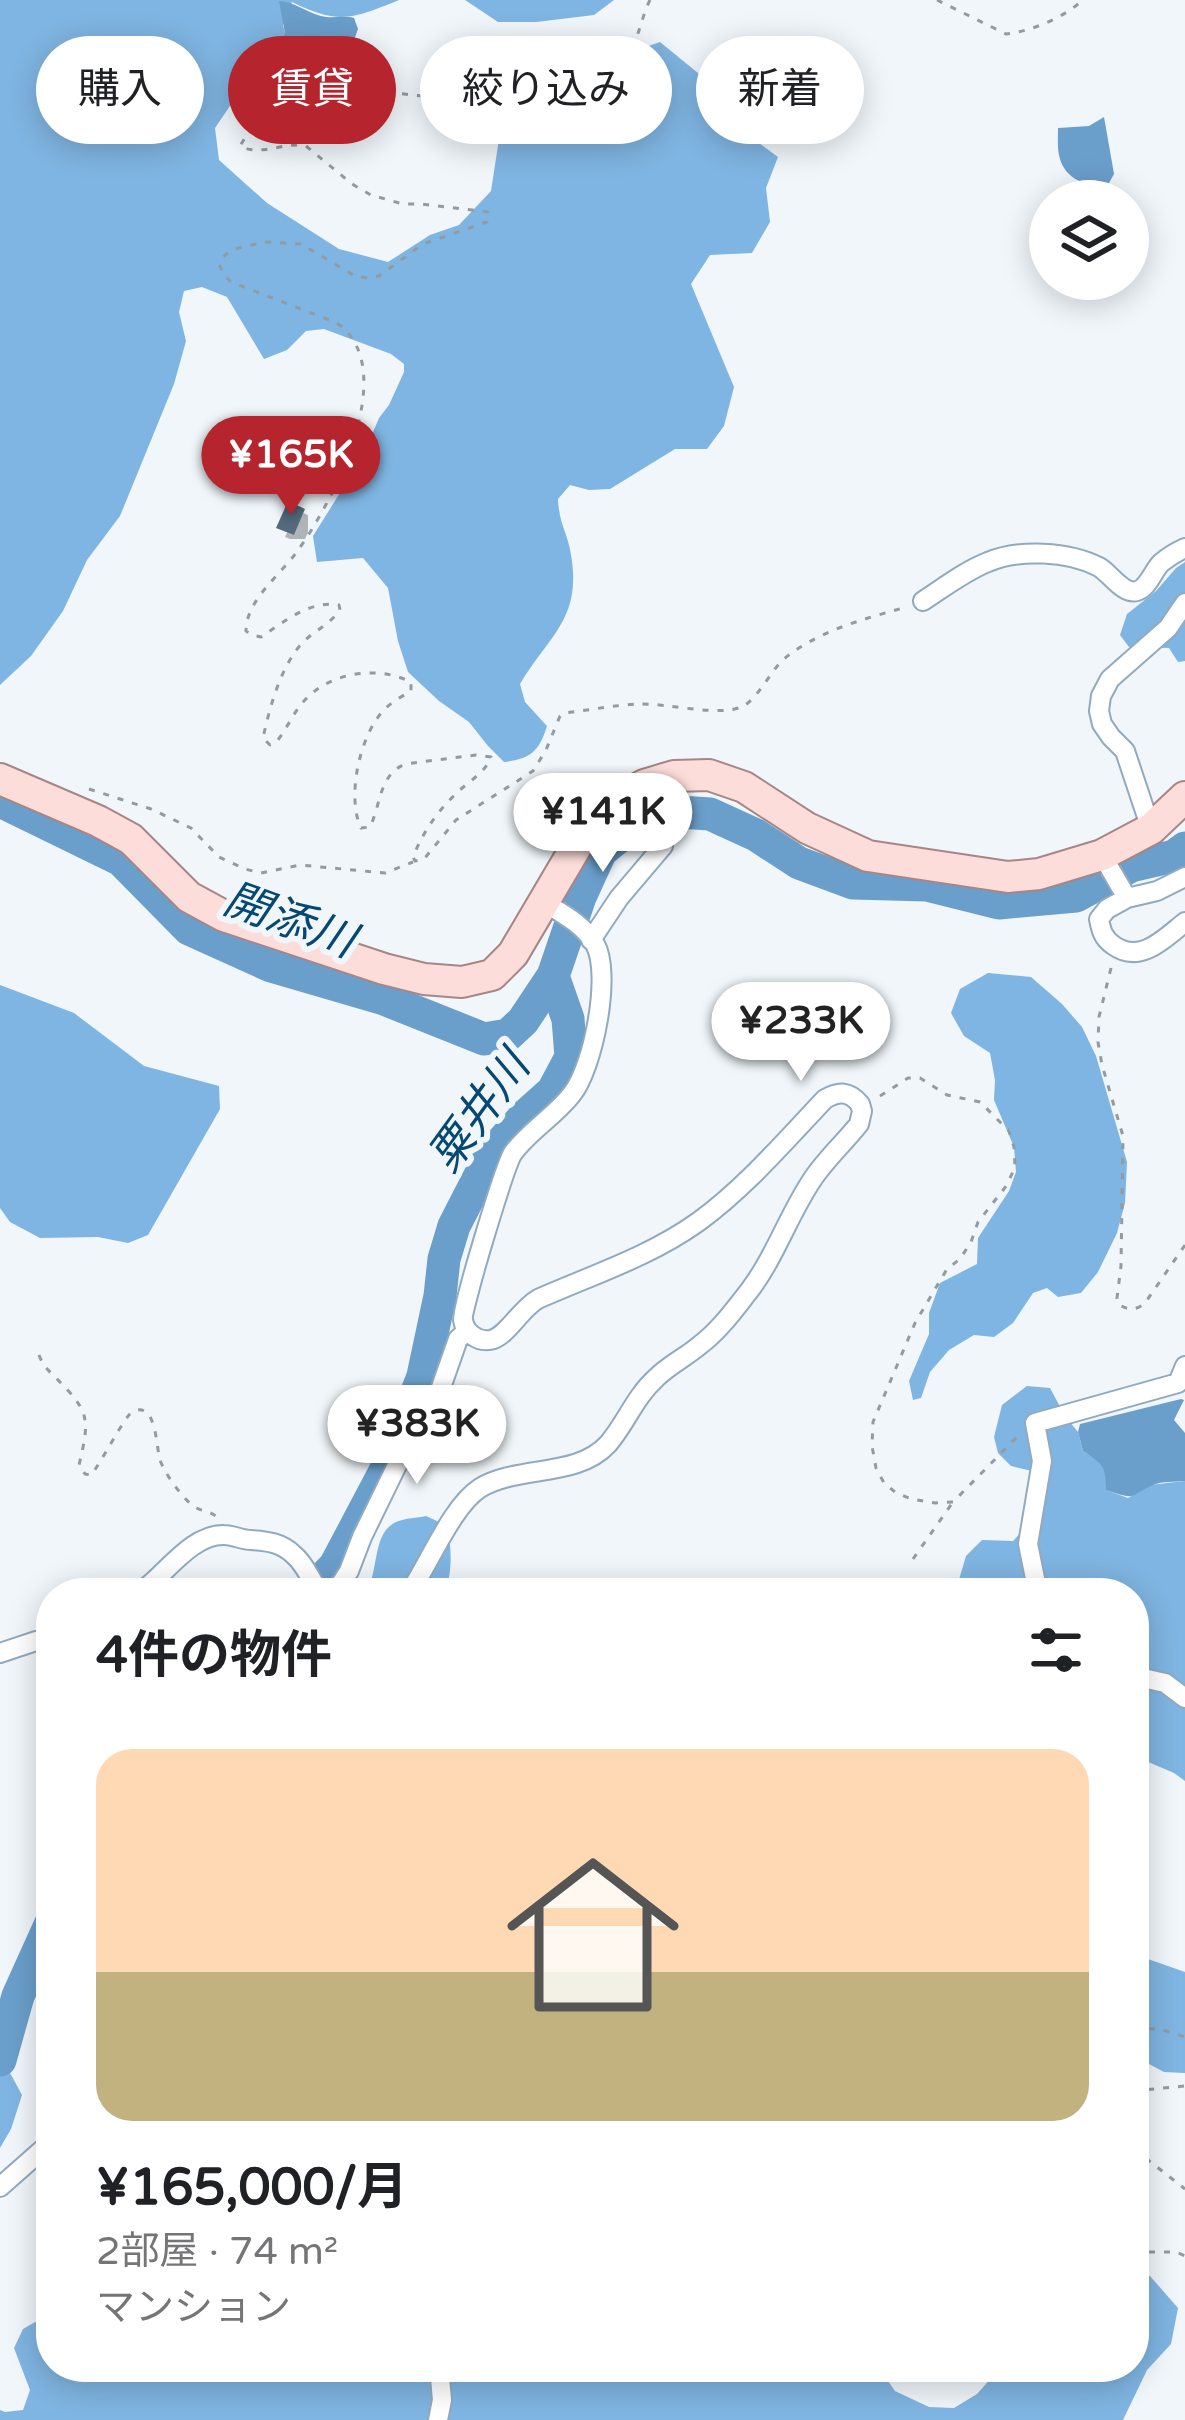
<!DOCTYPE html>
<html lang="ja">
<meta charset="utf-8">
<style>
:root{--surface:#fff;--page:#f6f6f6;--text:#202124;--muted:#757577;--accent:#b6252e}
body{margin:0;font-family:"Varela Round","Noto Sans JP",sans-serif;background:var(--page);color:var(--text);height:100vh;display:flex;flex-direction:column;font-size:45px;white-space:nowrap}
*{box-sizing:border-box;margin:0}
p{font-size:39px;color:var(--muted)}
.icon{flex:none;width:66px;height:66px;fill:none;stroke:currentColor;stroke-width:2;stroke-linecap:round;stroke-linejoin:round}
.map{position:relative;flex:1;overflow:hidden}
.panel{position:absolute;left:36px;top:1578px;width:1113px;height:804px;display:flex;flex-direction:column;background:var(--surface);border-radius:48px;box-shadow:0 6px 30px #0003}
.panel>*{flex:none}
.banner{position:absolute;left:36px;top:36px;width:1113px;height:108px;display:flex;gap:24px}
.fabs{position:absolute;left:1029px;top:180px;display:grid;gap:24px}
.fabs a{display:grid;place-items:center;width:120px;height:120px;border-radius:50%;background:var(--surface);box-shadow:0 6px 30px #0003;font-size:60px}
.price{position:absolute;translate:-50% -102px;padding:0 27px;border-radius:42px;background:#fff;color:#222;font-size:39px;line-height:78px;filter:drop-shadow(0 3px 6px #0008)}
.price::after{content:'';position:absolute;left:50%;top:72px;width:36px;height:27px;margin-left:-18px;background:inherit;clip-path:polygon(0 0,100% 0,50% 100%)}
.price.active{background:var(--accent);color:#fff}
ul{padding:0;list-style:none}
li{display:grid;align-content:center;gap:24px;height:636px;padding:0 60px}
li span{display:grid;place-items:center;height:372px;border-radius:36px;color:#555}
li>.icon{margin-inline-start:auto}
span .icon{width:216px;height:216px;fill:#fffc;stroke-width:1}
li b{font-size:51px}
h2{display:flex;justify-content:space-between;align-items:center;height:144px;padding:0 60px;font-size:51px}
.chip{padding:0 42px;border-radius:54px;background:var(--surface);box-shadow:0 6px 30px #0003;font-size:42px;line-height:108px}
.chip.active{background:var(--accent);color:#fff}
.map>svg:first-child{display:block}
</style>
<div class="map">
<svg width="1185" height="2420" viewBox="0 0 1185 2420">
<defs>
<filter id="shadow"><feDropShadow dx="9" dy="9" stdDeviation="0" flood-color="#0004"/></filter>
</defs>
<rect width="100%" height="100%" fill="#f0f6fa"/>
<path fill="#7fb5e2" d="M0 0H399C352 19 339 25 292 2L283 25 285 33 262 67 263 82 234 100 215 128 219 160 267 203 339 249 388 262 430 235 459 225 491 191 499 139 519 91 660 42 742 109 751 137 778 157 766 188 770 222 752 253 710 255 691 284 734 387 724 426 707 449H675L610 489 589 490 570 485 558 499C559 525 568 533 571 555 582 619 549 635 520 684L525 702 547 726C539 752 530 759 504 762L488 746 469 722 439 701 408 672 398 641 388 588 363 558 317 562 313 536 363 456 379 418 389 405 404 372V364L391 354 324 329 306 331 287 350 264 359 227 297 202 287 184 291 179 312 186 341 174 384 120 516 87 560 63 611 31 656 0 685Z
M465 0H614L594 15 536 22H498Z
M1185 562V661L1178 662 1169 648 1129 647 1120 635 1127 614 1156 591 1176 568Z
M988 973 1031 977 1062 1004 1082 1027 1096 1056 1127 1162 1125 1203 1117 1233 1098 1272 1081 1293 1058 1297 1047 1288 1033 1293 1013 1323 994 1337 974 1335 949 1350 930 1372 921 1398 913 1400 909 1381 929 1334V1313L940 1283 977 1264 978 1238 1009 1191 1016 1172 1014 1147 994 1100 995 1080 990 1053 964 1036 951 1013 960 989Z
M0 985 74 1013 144 1066 219 1086 220 1109 148 1235 128 1243 98 1237 40 1238 10 1222 0 1208Z
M1027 1386 1050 1388 1065 1416 1078 1432 1083 1451 1099 1461 1108 1477 1106 1490 1128 1498 1150 1485 1185 1481V1781L1174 1773 1139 1758 1134 1760V1593H955L966 1556 982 1540 1013 1541 1036 1516 1032 1471 1011 1466 998 1453 994 1437 1002 1405Z
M426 1516 448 1526C451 1550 453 1569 445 1593H365C380 1572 371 1534 396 1522 405 1518 417 1518 426 1516Z
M1145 1958 1185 1972V2073L1164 2072 1134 2056V1964Z
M0 2067 9 2071 22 2095 11 2129 0 2148Z
M1134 2272 1150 2276 1178 2308 1171 2344 1147 2370 1123 2420H0V2410L5 2412 23 2410 30 2390 14 2348 23 2329 51 2313V2367H878L895 2391 929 2407 954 2408 977 2394 1001 2367H1134Z"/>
<path fill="#6a9fcb" d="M279 1C296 2 305 12 321 16 332 19 343 15 354 18L358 29 349 54 350 70 339 82 316 74 290 82 277 78 272 82H263L262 67 271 54 269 45 279 42 285 33Z
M1104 117 1114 174 1109 183C1090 189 1066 180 1060 159 1057 150 1058 137 1058 128L1089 126Z
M1181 1399 1184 1400 1174 1420 1185 1433V1481C1176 1482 1162 1481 1153 1485 1128 1496 1138 1501 1106 1490 1106 1467 1103 1464 1083 1451L1078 1432 1080 1424Z"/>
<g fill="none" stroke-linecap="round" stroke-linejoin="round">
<path stroke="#6a9fcb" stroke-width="33" d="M0 801 121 860 189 929 271 966 384 999 484 1039 508 1035 523 1021 553 976
M309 1593 335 1566 391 1460 423 1376 440 1296 444 1259 454 1226 491 1154 526 1115 553 1091 571 1057 568 1019 553 976 580 897 601 851 641 819 679 812 710 814 756 835 799 863 853 883 927 885 999 903 1076 896 1131 866 1174 856 1185 848
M0 2060 18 1996 51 1923"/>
</g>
<path fill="#546b7e" filter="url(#shadow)" d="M288 501 305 509 294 535 276 528Z"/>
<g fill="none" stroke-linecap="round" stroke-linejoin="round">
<g stroke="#91aabf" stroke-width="22">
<path id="minor" d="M923 601C943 588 965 571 988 562 1019 549 1068 551 1099 567 1110 573 1123 595 1137 591 1148 588 1153 571 1161 563 1168 557 1176 552 1185 548
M1151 829 1125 751 1111 737 1102 724 1099 711 1101 696 1110 679 1168 628 1185 603
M1102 855 1127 898 1107 909 1099 919C1101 930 1103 938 1113 945 1140 965 1165 938 1185 922
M1127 898 1157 891 1185 877
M591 940 619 898 663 846
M144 1593 148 1586C169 1569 194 1534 224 1535 233 1535 242 1540 251 1540 268 1541 282 1543 294 1555 307 1566 310 1581 321 1593
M325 1593 340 1585 349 1571 362 1537 401 1457 438 1396 458 1339 467 1331
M409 1593C429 1564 452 1506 480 1488 518 1465 577 1478 608 1444 626 1423 635 1397 656 1378 669 1365 686 1357 700 1345 719 1331 734 1310 749 1291 775 1257 788 1216 812 1180 825 1160 844 1143 859 1124L862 1111 860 1104C849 1091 839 1091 825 1099 785 1141 745 1188 698 1222 649 1257 592 1275 538 1299 520 1309 507 1337 490 1340 478 1342 465 1333 463 1320 461 1310 505 1165 513 1153 529 1131 555 1116 572 1094 593 1068 612 974 595 944 584 925 563 914 545 903
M1038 1593 1028 1544 1042 1461 1035 1423 1178 1383 1185 1366
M0 1653 36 1641 51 1640
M1134 1676 1165 1683 1185 1698
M0 2187 51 2142
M438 2420 442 2400 439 2367"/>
</g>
<g stroke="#a68686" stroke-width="34">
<path id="primary" d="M0 779 98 821 131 839 189 897 224 916 384 969 424 979 462 982 492 975 513 954 589 825 614 803 644 785 674 776 709 775 744 787 807 828 868 856 1008 877 1039 874 1102 855 1151 829 1185 797"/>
</g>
<path stroke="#939ba0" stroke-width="3" stroke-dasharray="6 9" stroke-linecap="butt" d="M650 0C639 21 640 47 617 61L462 100 335 87 268 118 251 128 240 146C261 157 285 141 306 146L352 184 371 195 403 204H421L488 212 489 218 487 222 423 244 379 276 368 278 355 276 301 244 265 242 242 247 230 251 222 258 220 266 223 274 231 282 337 323C403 369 331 506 296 553 278 577 246 601 246 631L252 635 261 637C285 621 310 600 339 605L340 610C330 624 316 630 304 641 281 665 270 706 263 738L270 745 277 741C287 729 293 713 304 701 330 672 377 665 411 682V691C403 696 393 701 386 708 360 732 346 797 361 828L370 827C381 804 379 775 405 764L476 755 491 757C485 773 470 780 458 792 438 810 423 832 413 857L415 861 424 859 456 820 533 771 546 750 560 716 565 713C590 710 615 705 639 704 666 703 719 717 741 707 757 701 770 671 784 659 816 632 863 619 903 608
M937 0 1006 34C1032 31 1063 18 1083 0
M89 789 151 809 191 828 219 857 245 869 261 873 300 865 385 873 413 862
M1111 968 1099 1017 1098 1042 1102 1065 1123 1136 1121 1266 1117 1298 1119 1305C1129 1310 1135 1311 1145 1303L1185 1245
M880 1096 908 1078H920L947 1095 980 1102 1009 1131 1014 1147 1015 1167 1007 1185 978 1222 971 1242 960 1259 947 1269 915 1323 873 1422 872 1446 876 1468 884 1483 895 1492 911 1499 935 1503 953 1502 1019 1435
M39 1355C43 1366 48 1370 56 1378 90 1412 90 1419 79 1465L85 1474 91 1475C101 1463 125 1416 132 1412 157 1399 156 1448 160 1460 165 1474 181 1496 193 1506 202 1512 209 1510 217 1517
M913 1559 953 1502
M1134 2027 1163 2030 1185 2037
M1134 2086 1143 2090 1185 2086
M1134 2149 1185 2189
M1134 2252H1176L1185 2256"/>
<use href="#minor" stroke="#fff" stroke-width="18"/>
<use href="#primary" stroke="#fdddda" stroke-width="30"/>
</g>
<g text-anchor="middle" stroke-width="12" stroke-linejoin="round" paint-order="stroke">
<g font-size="45" font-style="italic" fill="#054871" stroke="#f0f6fa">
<text transform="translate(290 919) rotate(20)" y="16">開添川</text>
<text transform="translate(478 1111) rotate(-54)" y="16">粟井川</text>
</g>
</g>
</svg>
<div class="fabs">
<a><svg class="icon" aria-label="layers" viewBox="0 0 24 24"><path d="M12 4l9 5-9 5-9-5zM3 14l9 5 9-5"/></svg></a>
</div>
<b class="price active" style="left:291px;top:518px">¥165K</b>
<b class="price" style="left:603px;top:875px">¥141K</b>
<b class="price" style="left:801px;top:1084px">¥233K</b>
<b class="price" style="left:417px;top:1487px">¥383K</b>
<div class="banner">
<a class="chip">購入</a>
<a class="chip active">賃貸</a>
<a class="chip">絞り込み</a>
<a class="chip">新着</a>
</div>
<section class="panel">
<h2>4件の物件<svg class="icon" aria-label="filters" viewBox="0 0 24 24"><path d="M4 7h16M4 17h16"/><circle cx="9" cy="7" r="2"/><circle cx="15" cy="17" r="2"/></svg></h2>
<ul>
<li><span style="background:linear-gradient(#ffd9b3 60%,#c2b280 0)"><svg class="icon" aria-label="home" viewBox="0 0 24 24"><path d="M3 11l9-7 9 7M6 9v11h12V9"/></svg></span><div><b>¥165,000/月</b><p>2部屋 · 74 m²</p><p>マンション</p></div></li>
</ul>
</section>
</div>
